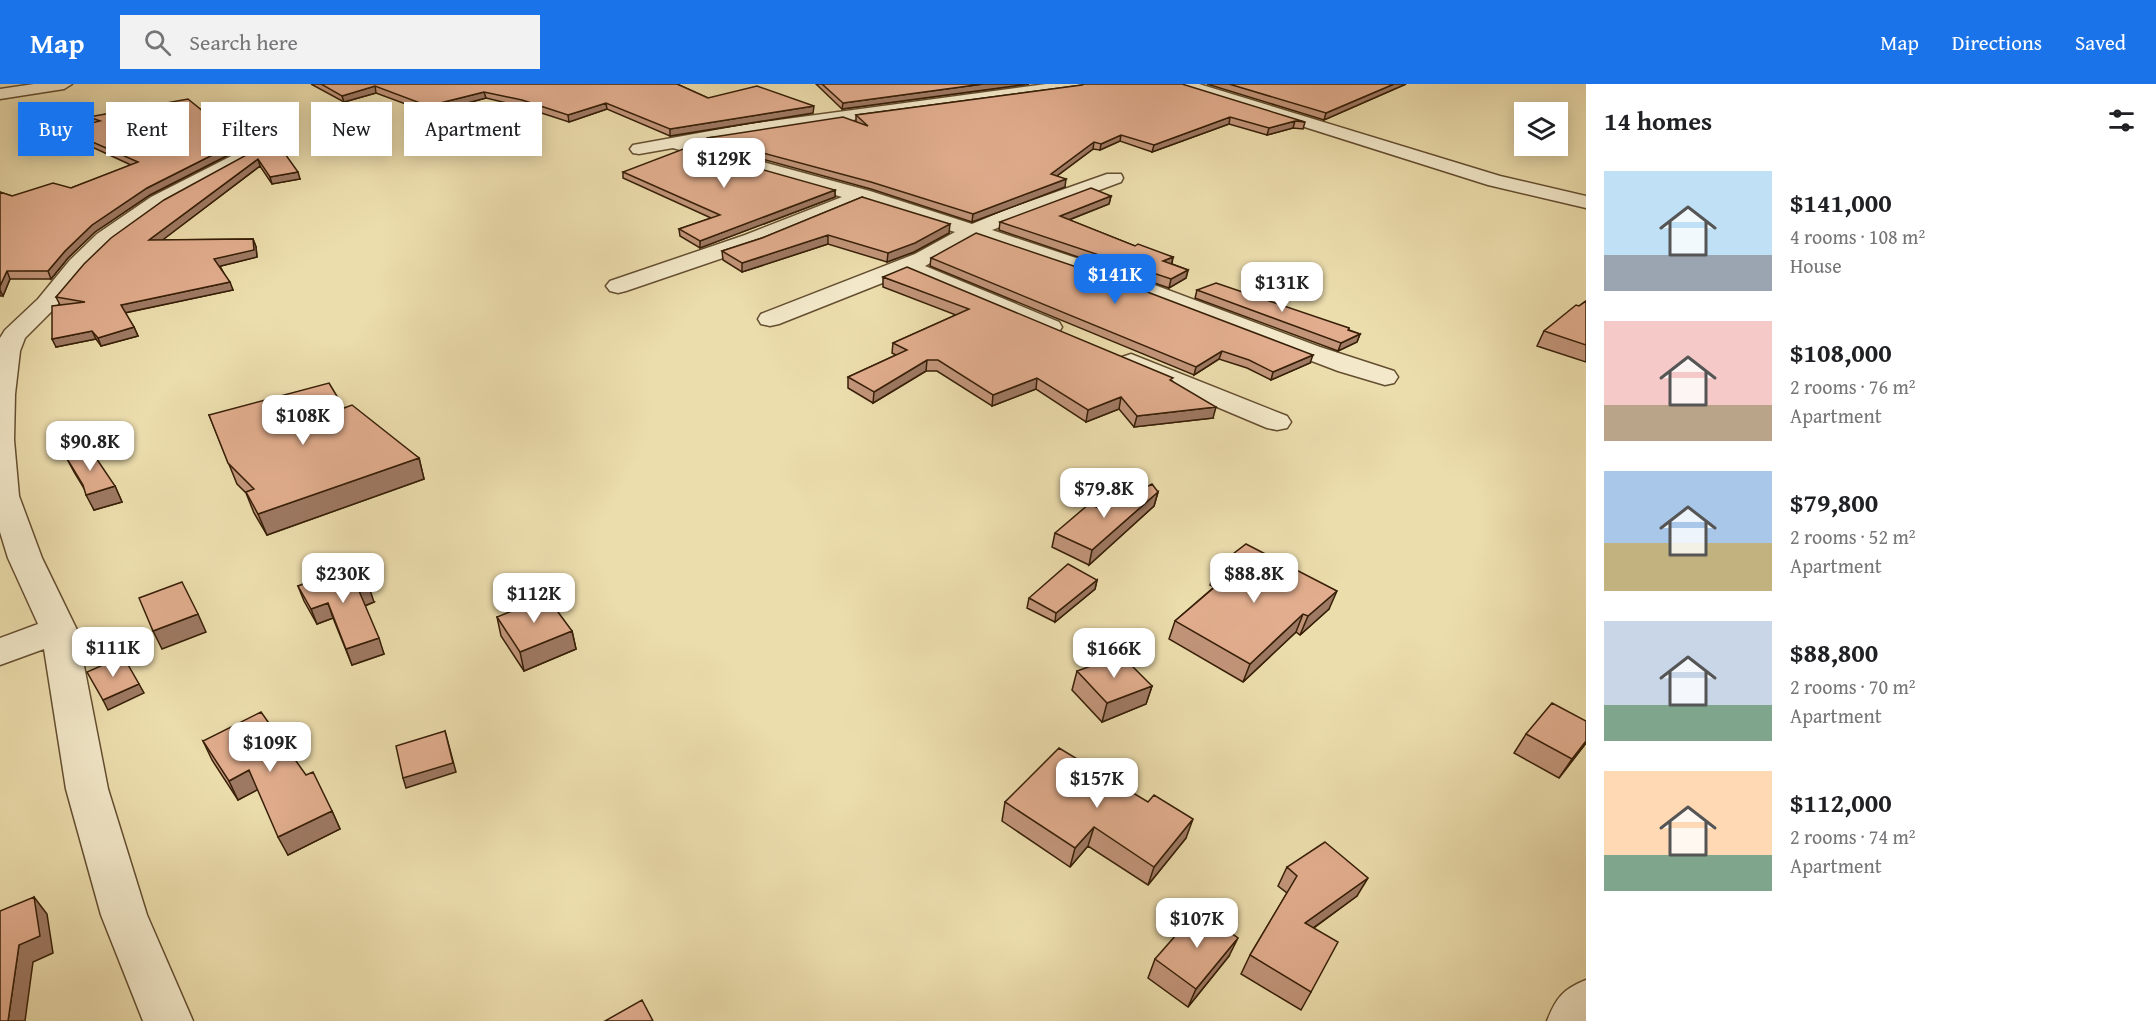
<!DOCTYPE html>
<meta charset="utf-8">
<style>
:root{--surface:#fff;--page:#f2f2f2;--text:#202124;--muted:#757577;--accent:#1a73e8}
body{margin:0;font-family:"Gentium Book Plus",serif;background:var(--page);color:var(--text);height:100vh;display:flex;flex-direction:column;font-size:22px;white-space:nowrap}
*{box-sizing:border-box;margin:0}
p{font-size:20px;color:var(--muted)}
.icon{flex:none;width:33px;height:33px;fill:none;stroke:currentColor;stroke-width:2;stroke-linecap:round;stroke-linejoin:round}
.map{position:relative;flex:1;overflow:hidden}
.side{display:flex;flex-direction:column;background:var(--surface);width:570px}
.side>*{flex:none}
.hud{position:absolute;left:18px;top:18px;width:570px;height:54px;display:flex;gap:12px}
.tools{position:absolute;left:1514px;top:18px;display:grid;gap:12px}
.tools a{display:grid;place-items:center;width:54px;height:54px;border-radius:0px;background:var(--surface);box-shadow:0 3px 15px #0003;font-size:30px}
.price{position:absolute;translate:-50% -51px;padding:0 14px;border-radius:12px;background:#fff;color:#222;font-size:20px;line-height:39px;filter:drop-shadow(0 2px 3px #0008)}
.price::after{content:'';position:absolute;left:50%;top:36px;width:18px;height:14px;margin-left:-9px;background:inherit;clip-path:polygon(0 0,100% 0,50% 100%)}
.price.current{background:var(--accent);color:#fff}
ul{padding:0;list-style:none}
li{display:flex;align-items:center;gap:18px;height:150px;padding:0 18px}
li span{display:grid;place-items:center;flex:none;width:168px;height:120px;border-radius:0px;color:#555}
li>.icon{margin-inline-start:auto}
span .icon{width:72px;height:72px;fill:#fffc;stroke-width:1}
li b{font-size:26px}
h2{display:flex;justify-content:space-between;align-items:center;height:72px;padding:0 18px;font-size:26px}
.chip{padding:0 21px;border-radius:0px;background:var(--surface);box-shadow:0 3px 15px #0003;font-size:21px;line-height:54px}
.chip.current{background:var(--accent);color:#fff}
header{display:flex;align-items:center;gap:36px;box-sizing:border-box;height:84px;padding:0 30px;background:var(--accent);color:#fff}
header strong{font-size:28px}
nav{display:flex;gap:33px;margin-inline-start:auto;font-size:21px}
.search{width:420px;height:54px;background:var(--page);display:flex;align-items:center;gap:15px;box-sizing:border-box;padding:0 21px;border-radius:0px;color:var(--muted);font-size:22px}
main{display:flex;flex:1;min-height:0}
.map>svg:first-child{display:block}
</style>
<header>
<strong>Map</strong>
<div class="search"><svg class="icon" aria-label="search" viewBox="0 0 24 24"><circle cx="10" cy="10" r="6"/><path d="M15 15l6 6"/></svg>Search here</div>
<nav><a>Map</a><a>Directions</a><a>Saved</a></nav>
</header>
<main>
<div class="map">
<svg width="1586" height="937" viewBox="0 0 1586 937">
<rect width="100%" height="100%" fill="#ecddad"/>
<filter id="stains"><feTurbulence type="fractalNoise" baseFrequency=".00333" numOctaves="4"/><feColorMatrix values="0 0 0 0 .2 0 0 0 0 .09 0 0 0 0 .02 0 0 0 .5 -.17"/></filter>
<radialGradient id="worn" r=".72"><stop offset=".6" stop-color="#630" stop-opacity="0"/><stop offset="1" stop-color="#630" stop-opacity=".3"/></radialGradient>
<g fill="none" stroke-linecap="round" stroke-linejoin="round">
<g stroke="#644e30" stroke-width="3">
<path id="minor" d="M34 0H72L64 5 0 15V5Z
M1046 0H1089L1081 5 749 50 697 60 870 107 972 140 1008 125 1107 90H1121L1123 94 1121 98 992 146 1136 194 1320 263 1394 287 1398 293 1394 299 1385 301 1338 287 1120 204 975 154 925 182 1059 238 1062 243 1059 248 1050 250 1041 248 905 190 779 240 770 242 761 240 758 235 761 230 915 170 955 148 862 119 761 161 626 207 618 209 610 207 606 202 610 197 745 151 842 113 673 64 639 70 633 69 630 65 633 61 749 40Z
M1175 0H1199L1500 92 1586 112V124L1488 101 1178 3Z
M247 64 253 65 256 69 253 73 165 121 113 160 86 186 54 225 25 254 20 267 15 310 14 356 19 412 42 474 77 546 108 705 147 831 193 937H143L101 831 66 705 44 565 0 581V554L38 540 8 474 0 448V254L5 246 38 215 70 176 97 150 151 113Z
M1131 270 1287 332 1291 338 1287 344 1277 346 1267 344 1122 283 1118 278 1122 273Z
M1586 896V937H1547C1556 914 1563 905 1586 896Z"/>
</g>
<use href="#minor" fill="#f3e9ca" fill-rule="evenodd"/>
</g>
<path fill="#c2957a" stroke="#371f07" stroke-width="1.5" d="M311 0H677L708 14 813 29 670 52 607 25 569 38 523 23 486 14 430 29 376 9 344 18Z
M816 0H1029L842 25Z
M1207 0H1406L1324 36Z
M1082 1 1305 38 1303 45 1293 44 1267 51 1229 40 1152 68 1120 57 1100 66 1093 65 1057 92 1065 103 972 138 871 105 707 60V54L856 38V31Z
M209 32 278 60 300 95 272 100 260 82 162 156 253 155 256 163 257 173 220 182 233 206 125 229 134 243 138 252 101 262 96 255 56 263 60 221 56 213 252 68 255 64 246 62 150 111 95 148 68 174 51 195H10L3 212H0V108L12 112 71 104 131 81 68 52 65 46 91 39 89 33Z
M623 88 835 106V113L700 164 680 152 679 145 711 134 623 94Z
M1111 112 1109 120 1069 136 1135 162 1173 173 1172 180 1188 186 1186 194 1169 204 999 146 1000 138Z
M862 113 949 149 914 168 887 178 828 160 742 188 723 176 722 167 762 154Z
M931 174 1310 279 1271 296 1247 284 1219 275 1194 291 930 182Z
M883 193 1172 297 1213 334 1134 343 1119 325 1086 338 1036 305 992 322 937 287H926L873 319 848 304V293L896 271 892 269 893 259 956 231 883 203Z
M1197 206 1349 244V246L1360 250 1357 258 1338 267 1195 214Z
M1586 217V278L1537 262 1544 247Z
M344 324 419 374 424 395 267 451 254 429 246 409 237 400 209 331Z
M66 373 115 402 122 418 94 426 85 406 74 388Z
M1158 408 1154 422 1089 481 1052 463 1055 449 1103 426Z
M1216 483 1329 525 1300 551 1296 548 1243 598 1169 555 1175 537 1214 503 1210 501Z
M1097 496 1095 505 1055 538 1027 524 1029 514Z
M298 502 374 518 365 522 384 570 352 581 333 534 317 540 304 517Z
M497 533 572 547 576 565 524 587 501 552Z
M1077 587 1152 602 1146 620 1102 638 1072 606Z
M1526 650 1586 659 1559 694 1514 669Z
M203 657 332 727 340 745 288 771 258 705 238 716 212 676Z
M1005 718 1186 754 1148 801 1088 762 1070 783 1002 737Z
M1287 783 1357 812 1314 844 1311 908 1301 926 1241 890 1250 871 1287 809 1278 802Z
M1229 872 1188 923 1148 894 1155 875Z"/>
<path fill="#9e7963" stroke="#371f07" stroke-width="1.5" d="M983 0H1029L842 25 843 19Z
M1394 0H1406L1324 36 1326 29Z
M375 2 376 9 344 18 342 12Z
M484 8 486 14 430 29 428 22Z
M606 19 607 25 569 38 568 31Z
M814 22 813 29 670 52V45Z
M1230 33 1229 40 1152 68 1154 61Z
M1295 37 1293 44 1267 51 1269 44Z
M1121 51 1120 57 1100 66 1101 60Z
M244 55 246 62 150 111 95 148 68 174 51 195 48 187 65 167 92 141 147 104Z
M1094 58 1093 65 1050 97 1051 90Z
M258 75 260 82 152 164 149 156Z
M298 88 300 95 272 100 270 93Z
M1066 95 1065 103 972 138 973 130Z
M835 106V113L700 164V157Z
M1111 112 1109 120 1058 140 1060 132Z
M950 140 949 149 914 168 887 178 888 169Z
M828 151V160L742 188V179Z
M253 155 256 163 257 173 217 183 214 175Z
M1173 173 1171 182 1163 177Z
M1188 186 1186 194 1169 204 1171 195Z
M7 187 10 195 3 212 0 206V202Z
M230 198 233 206 124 229 121 221Z
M134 243 138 252 101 262 98 254Z
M92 247 96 255 56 263 52 255Z
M1360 250 1357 258 1338 267 1341 259Z
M1222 267 1219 275 1194 291 1196 283Z
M1313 271 1310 279 1271 296 1273 288Z
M927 276 926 287 873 319 874 308Z
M1037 294 1036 305 992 322 993 311Z
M1121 313 1119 325 1086 338 1088 326Z
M1216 323 1213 334 1134 343 1137 332Z
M419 374 424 395 267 451 258 430Z
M115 402 122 418 94 426 86 411Z
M1158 408 1154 422 1089 481 1092 466Z
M1097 496 1095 505 1055 538 1056 529Z
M369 503 374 518 364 522 359 507Z
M1337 507 1329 525 1300 551 1308 532Z
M328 519 333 534 317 540 311 525Z
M198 530 206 548 162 565 153 547Z
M1303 530 1296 548 1243 598 1250 580Z
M572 547 576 565 524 587 520 568Z
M379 554 384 570 352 581 346 565Z
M139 600 144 609 108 626 103 616Z
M1152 602 1146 620 1102 638 1107 619Z
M445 647 456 688 406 704 403 694Z
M1586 657V659L1559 694 1572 675Z
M249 686 259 705 238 716 229 697Z
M332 727 340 745 288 771 278 753Z
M1193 735 1186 754 1148 801 1154 783Z
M1094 743 1088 762 1070 783 1075 764Z
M1368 794 1357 812 1295 857 1305 839Z
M34 813 47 830 53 869 33 878 25 937H8L19 861Z
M1238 854 1229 872 1188 923 1196 905Z"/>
<path fill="#e1ad8e" stroke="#371f07" stroke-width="1.5" d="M321 0H677L708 14 757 2 814 22 670 45 606 19 568 31 522 16 484 8 428 22 375 2 342 12Z
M822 0H983L843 19Z
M1084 0H1182L1305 38 1295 37 1269 44 1230 33 1154 61 1121 51 1101 60 1094 58 1051 90 1066 95 973 130 871 98 707 54 843 33 868 42 856 31 1082 1Z
M1229 0H1394L1326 29Z
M188 15 209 32 278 60 298 88 270 93 258 75 149 156 253 155 254 166 214 175 230 198 121 221 134 243 98 254 92 247 52 255V222L85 218 56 213 84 180 111 154 164 116 252 68 256 62 253 57 244 55 147 104 92 141 65 167 48 187H7L0 202V108L12 112 53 99 71 104 138 78 65 46 100 37 89 33Z
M686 64 835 106 700 157 679 145 720 131 623 88Z
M1091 104 1111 112 1060 132 1135 162 1138 160 1173 173 1163 177 1188 186 1171 195 1000 138Z
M862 113 950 140 915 159 888 169 828 151 742 179 722 167 762 154Z
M976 149 1121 198 1313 271 1273 288 1249 276 1222 267 1196 283 931 174Z
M907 183 1173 294 1170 296 1216 323 1137 332 1121 313 1088 326 1037 294 993 311 938 276H927L874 308 848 293 907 266 893 259 969 225 883 193Z
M1216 199 1349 244 1348 246 1360 250 1341 259 1197 206Z
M1586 217V261L1544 247 1576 221 1579 222Z
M329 299 344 324 352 321 419 374 258 430 246 408 254 405 228 379 209 331Z
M90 365 115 402 86 411 83 401 66 373Z
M1152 400 1158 408 1092 466 1055 449 1089 420 1103 426Z
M1246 460 1337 507 1308 532 1303 530 1250 580 1175 537 1230 490 1216 483Z
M355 480 369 503 359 507 379 554 346 565 328 519 311 525 298 502Z
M1068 480 1097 496 1056 529 1029 514Z
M182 498 198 530 153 547 139 514Z
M547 513 572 547 520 568 497 533Z
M1121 571 1152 602 1107 619 1077 587Z
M123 572 139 600 103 616 87 588Z
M1552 619 1586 637V657L1572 675 1526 650Z
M261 628 306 691 313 688 332 727 278 753 249 686 229 697 203 657Z
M445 647 453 679 403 694 396 662Z
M1059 664 1148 718 1154 711 1193 735 1154 783 1094 743 1075 764 1005 718Z
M1325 758 1368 794 1305 839 1338 858 1311 908 1250 871 1297 792 1287 783Z
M34 813 40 852 19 861 8 937H0V827Z
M1198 826 1238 854 1196 905 1155 875Z
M642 916 653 937H605Z"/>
<rect width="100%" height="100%" filter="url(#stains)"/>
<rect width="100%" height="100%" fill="url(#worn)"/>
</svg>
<div class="tools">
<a><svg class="icon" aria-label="layers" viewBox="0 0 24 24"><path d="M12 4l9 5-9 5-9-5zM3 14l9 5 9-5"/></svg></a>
</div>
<b class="price" style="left:724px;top:105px">$129K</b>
<b class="price current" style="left:1115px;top:221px">$141K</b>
<b class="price" style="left:1282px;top:229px">$131K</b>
<b class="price" style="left:303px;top:362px">$108K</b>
<b class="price" style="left:90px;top:388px">$90.8K</b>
<b class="price" style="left:1104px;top:435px">$79.8K</b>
<b class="price" style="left:343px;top:520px">$230K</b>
<b class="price" style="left:1254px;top:520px">$88.8K</b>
<b class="price" style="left:534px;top:540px">$112K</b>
<b class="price" style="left:113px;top:594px">$111K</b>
<b class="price" style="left:1114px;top:595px">$166K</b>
<b class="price" style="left:270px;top:689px">$109K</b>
<b class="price" style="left:1097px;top:725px">$157K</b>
<b class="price" style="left:1197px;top:865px">$107K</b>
<div class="hud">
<a class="chip current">Buy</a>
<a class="chip">Rent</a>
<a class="chip">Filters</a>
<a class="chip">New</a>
<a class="chip">Apartment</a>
</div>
</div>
<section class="side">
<h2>14 homes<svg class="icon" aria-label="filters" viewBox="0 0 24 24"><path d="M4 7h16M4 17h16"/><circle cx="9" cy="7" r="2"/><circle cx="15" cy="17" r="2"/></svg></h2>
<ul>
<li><span style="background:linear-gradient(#bfe0f5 70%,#9aa5b1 0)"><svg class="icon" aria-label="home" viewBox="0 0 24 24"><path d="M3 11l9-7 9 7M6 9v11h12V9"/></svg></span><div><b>$141,000</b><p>4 rooms · 108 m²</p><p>House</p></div></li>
<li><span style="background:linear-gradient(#f6c9c9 70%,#b9a48a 0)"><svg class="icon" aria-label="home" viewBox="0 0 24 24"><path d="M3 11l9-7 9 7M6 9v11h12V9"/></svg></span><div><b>$108,000</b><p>2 rooms · 76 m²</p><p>Apartment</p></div></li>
<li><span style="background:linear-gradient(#a9c7e8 60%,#c2b280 0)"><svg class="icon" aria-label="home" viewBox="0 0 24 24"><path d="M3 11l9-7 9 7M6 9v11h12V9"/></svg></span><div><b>$79,800</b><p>2 rooms · 52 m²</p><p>Apartment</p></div></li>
<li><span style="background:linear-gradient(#c9d6e8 70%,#7fa58c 0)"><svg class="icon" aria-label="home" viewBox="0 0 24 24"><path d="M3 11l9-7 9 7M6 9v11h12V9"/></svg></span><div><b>$88,800</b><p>2 rooms · 70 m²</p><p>Apartment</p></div></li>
<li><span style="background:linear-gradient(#ffd9b3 70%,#7fa58c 0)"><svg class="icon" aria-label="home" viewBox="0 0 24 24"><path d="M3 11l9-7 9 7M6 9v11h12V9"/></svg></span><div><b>$112,000</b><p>2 rooms · 74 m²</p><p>Apartment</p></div></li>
</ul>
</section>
</main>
